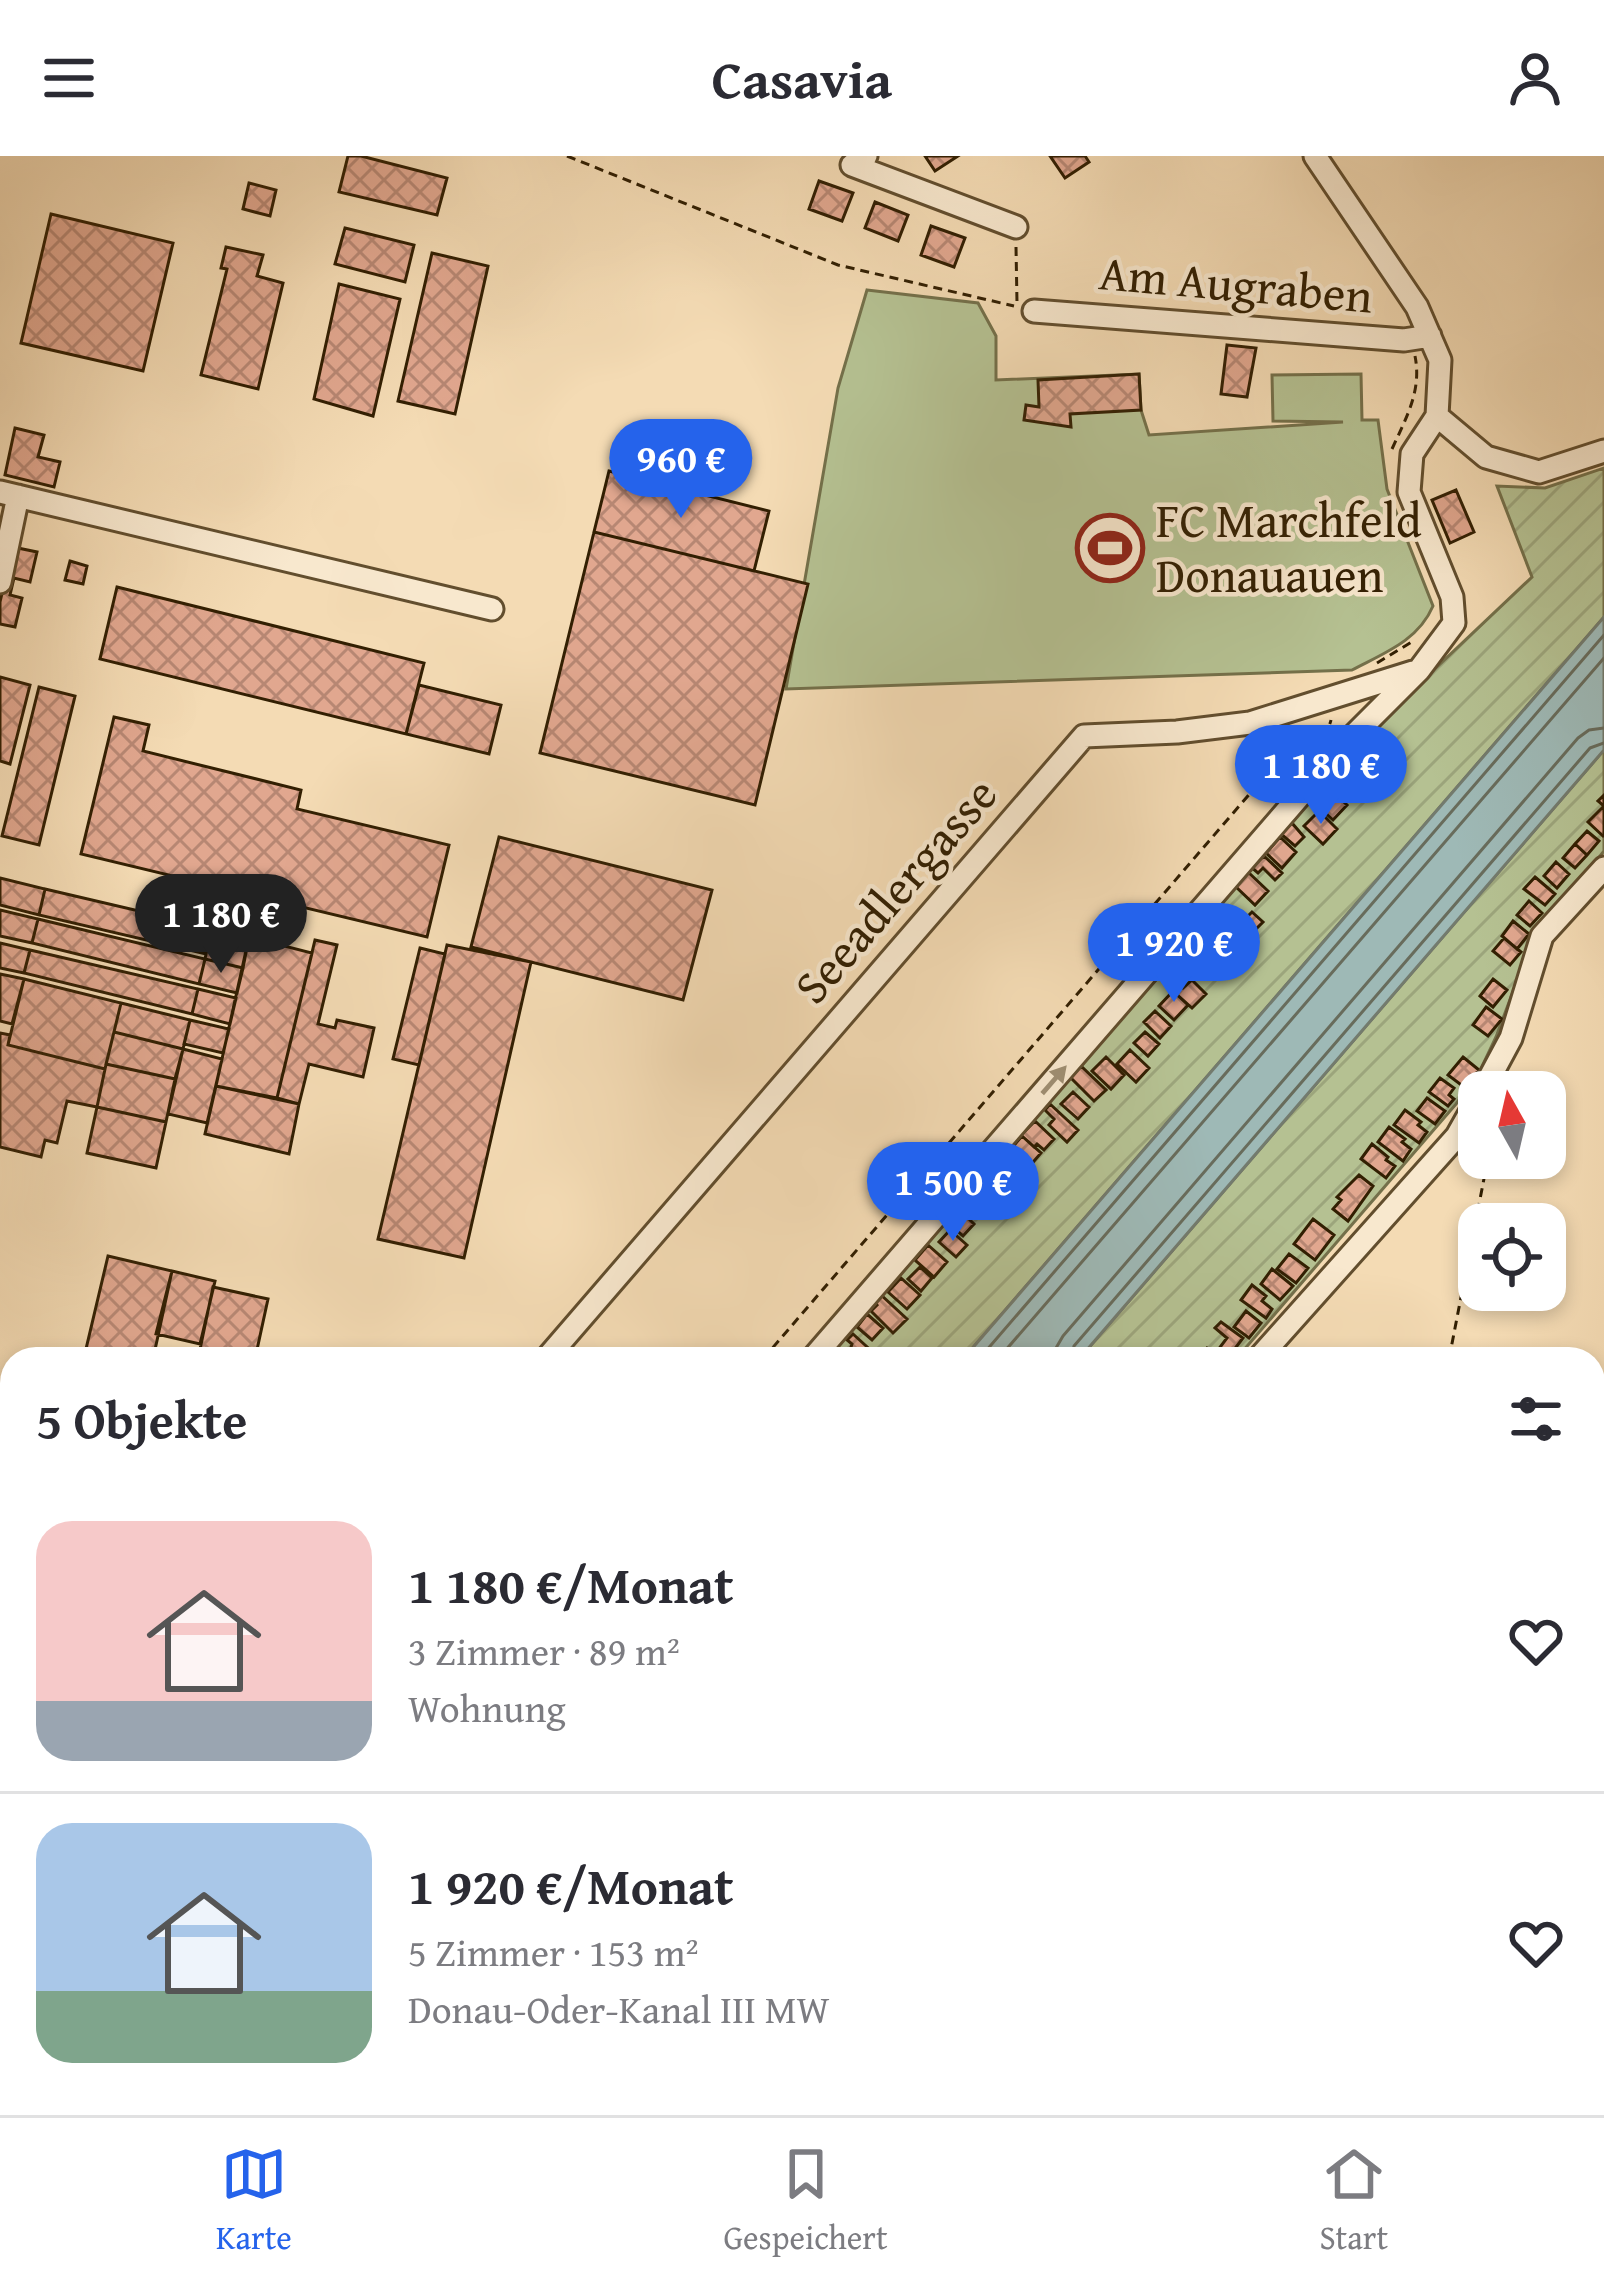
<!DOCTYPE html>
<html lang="de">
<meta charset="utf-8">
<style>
:root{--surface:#fff;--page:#f2f2f3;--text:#2b2b33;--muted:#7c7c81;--line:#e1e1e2;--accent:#2563eb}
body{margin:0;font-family:"Gentium Book Plus",serif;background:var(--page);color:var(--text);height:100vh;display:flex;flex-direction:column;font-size:45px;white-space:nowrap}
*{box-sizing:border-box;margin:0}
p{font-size:39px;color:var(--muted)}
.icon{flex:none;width:66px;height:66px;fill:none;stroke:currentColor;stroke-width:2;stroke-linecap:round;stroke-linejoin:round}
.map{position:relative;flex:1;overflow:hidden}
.drawer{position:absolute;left:0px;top:1191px;width:1605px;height:768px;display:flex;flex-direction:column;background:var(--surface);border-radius:36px 36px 0 0;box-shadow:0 6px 18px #0003}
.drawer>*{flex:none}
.needle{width:78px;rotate:352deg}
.tools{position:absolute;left:1458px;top:915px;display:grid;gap:24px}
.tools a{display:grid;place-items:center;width:108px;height:108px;border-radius:24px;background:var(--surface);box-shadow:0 6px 18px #0003;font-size:60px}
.price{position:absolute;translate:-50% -102px;padding:0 27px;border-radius:42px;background:var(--accent);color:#fff;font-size:39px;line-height:78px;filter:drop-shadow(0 3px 6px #0008)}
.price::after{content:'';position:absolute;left:50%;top:72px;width:36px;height:27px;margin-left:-18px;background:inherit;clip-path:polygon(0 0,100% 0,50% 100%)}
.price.selected{background:#222;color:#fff}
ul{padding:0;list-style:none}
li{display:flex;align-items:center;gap:36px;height:300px;padding:0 36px}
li+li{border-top:3px solid var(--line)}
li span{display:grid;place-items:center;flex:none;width:336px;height:240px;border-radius:36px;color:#555}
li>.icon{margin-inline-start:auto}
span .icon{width:144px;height:144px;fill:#fffc;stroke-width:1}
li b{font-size:51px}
h2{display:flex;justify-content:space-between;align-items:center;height:144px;padding:0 36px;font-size:51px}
header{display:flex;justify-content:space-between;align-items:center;height:156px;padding:0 36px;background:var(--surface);font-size:54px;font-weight:600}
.menu{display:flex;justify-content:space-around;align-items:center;height:168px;border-top:3px solid var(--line);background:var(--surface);font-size:33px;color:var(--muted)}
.menu a{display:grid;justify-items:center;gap:6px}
.menu .selected{color:var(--accent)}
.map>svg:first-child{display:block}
</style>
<header><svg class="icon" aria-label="menu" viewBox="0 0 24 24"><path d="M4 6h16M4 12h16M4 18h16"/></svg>Casavia<svg class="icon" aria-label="person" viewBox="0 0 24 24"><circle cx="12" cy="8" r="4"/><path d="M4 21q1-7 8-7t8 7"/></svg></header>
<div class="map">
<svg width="1604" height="1959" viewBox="0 0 1604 1959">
<defs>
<pattern id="garden-furrows" width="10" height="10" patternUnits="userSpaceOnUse" patternTransform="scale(3)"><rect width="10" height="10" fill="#b5c192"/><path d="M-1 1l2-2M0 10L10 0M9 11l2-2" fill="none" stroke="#9ca57c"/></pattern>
<pattern id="building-cross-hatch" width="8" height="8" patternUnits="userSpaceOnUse" patternTransform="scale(3)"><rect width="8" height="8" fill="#e1a78f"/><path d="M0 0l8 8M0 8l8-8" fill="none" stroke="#b78773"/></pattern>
</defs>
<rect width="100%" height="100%" fill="#f4dbb4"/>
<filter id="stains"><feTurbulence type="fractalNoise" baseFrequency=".00167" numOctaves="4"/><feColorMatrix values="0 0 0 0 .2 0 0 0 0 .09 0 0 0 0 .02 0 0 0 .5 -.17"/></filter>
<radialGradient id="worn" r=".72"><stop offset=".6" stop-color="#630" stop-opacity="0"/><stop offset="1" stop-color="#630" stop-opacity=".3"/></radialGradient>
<path fill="url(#garden-furrows)" stroke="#74704a" stroke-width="3" d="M1604 312V461L963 1203H821L1345 598 1532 421 1497 330 1545 332Z
M1604 594V695L1532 785 1496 881 1478 919 1456 948 1236 1203H1079Z
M177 1947H320L309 1959H166Z
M438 1947H593L582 1959H427Z"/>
<path fill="#b5c192" stroke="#74704a" stroke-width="3" d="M867 134 978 147 996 180V224L1139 218 1141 254 1149 279 1343 266 1273 265 1272 219 1361 218 1362 264H1378L1387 333 1433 450C1418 485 1384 497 1352 514L786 533 838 232Z"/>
<path fill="#9eb9b6" stroke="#737b6e" stroke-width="3" d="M1604 461V594L1079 1203H963Z
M320 1947H438L427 1959H309Z"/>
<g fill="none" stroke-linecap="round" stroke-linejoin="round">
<path stroke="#686c5c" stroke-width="3" d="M979 1203 1604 479
M998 1203 1604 502
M1056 1203V1192L1063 1180 1578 582 1589 574 1604 572
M1071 1203 1074 1190 1590 592 1604 587"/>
</g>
<path fill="url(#building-cross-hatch)" stroke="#321f02" stroke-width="3" d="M348 0H361L447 22 437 59 339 36Z
M925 0H958L935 15Z
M1050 0H1085L1089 6 1065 22Z
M819 25 853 37 842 65 809 53Z
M249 27 276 34 270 60 243 53Z
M875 46 908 59 898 85 865 72Z
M51 58 173 87 143 215 21 187Z
M931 70 965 82 954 111 921 99Z
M345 72 414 89 405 126 335 108Z
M226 91 263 99 257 120 283 127 258 233 201 219 227 113 221 112Z
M432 97 488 110 455 258 398 245Z
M339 128 400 143 373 260 314 243Z
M1227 189 1256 192 1247 241 1221 238Z
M1139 218 1141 254 1070 258 1071 271 1024 264 1026 249 1039 251 1038 224Z
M15 272 44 279 38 301 60 306 54 331 5 319Z
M609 315 769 355 754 415 594 376Z
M1456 334 1474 376 1450 387 1432 344Z
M594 376 808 428 755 649 540 597Z
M13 391 37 396 30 426 14 422 10 439 22 442 15 471 0 468V446Z
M70 405 87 410 83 428 65 424Z
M117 431 424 507 406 578 100 503Z
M0 521 30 529 10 608 0 605Z
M419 529 501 549 489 598 406 578Z
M39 531 75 540 39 689 2 680Z
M114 561 149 569 143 595 301 634 297 653 449 689 427 781 81 698Z
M1324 627 1347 649 1333 664 1310 643Z
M1604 639V679L1603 680 1588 666 1604 650 1598 645Z
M1319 655 1337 673 1323 688 1304 670Z
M1292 667 1304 681 1295 690 1281 678Z
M1587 675 1599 685 1587 699 1575 688Z
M499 681 712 734 683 844 471 791Z
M1280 681 1296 696 1282 712 1266 697Z
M1575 688 1587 699 1575 712 1563 702Z
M1264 700 1282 717 1275 724 1263 712 1258 717 1251 711Z
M1556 706 1569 718 1557 732 1544 720Z
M1248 716 1268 735 1255 749 1235 730Z
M1535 721 1555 738 1545 749 1524 733Z
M0 722 45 733 39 759 0 749Z
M45 733 212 772 206 798 39 759Z
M1529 745 1542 757 1530 770 1517 759Z
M0 754 38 763 32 787 0 780Z
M1252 756 1263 766 1251 778 1237 764 1242 758 1246 762Z
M38 763 205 803 199 828 32 787Z
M1229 765 1251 785 1240 797 1218 777Z
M1513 765 1529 778 1517 793 1502 780Z
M212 772 249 781 243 812 205 803Z
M1213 778 1223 787 1220 790 1234 803 1224 813 1203 789Z
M249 781 312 797 277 942 216 930Z
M1504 782 1521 796 1510 809 1493 795Z
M315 784 337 789 318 868 335 872 337 864 374 872 363 921 309 908 299 948 277 942Z
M0 787 30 794 24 817 0 812Z
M1188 787 1205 803 1192 816 1175 801Z
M447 789 531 806 464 1102 378 1083Z
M420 792 445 798 419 909 393 903Z
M30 794 198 833 192 858 24 817Z
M205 803 243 812 237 837 199 828Z
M0 818 24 823 12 868 0 865Z
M24 823 121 847 105 913 8 889Z
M1493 823 1507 834 1493 851 1480 840Z
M1192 824 1206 838 1192 852 1173 835 1179 828 1183 832Z
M198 833 236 842 230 868 192 858Z
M1173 835 1188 849 1174 864 1159 850Z
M121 847 190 864 183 893 114 876Z
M1486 851 1502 863 1488 880 1473 869Z
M1155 855 1171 870 1160 882 1144 866Z
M190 864 229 873 223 897 184 888Z
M114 876 183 893 175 923 106 908Z
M1145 876 1159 888 1148 900 1134 887Z
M0 877 10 879 8 889 105 913 97 951 67 945 57 987 45 984 41 1001 0 991Z
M183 893 222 903 207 967 168 958Z
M1130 894 1149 912 1136 926 1117 908Z
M1106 901 1124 919 1111 933 1092 915Z
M1463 901 1479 914 1464 931 1448 919Z
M106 908 175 923 166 966 97 951Z
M1081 910 1106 934 1094 945 1070 921Z
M1440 922 1454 932 1449 939 1454 943 1448 950 1429 936Z
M216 930 299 948 289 998 205 978Z
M1073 936 1089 951 1078 963 1061 948Z
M1427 942 1445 955 1435 968 1417 955Z
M1050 948 1078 974 1067 986 1049 969 1054 963 1045 954Z
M97 951 166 966 156 1012 87 997Z
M1405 954 1421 966 1418 969 1427 976 1419 987 1394 969Z
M1035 965 1054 983 1044 994 1037 988 1034 991 1021 979Z
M1389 971 1405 983 1402 986 1411 993 1403 1005 1378 986Z
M1022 980 1041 997 1028 1012 1009 995Z
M1372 988 1388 1001 1386 1004 1395 1010 1386 1022 1361 1003Z
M1004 999 1024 1018 1012 1031 996 1016 1003 1008 999 1004Z
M1359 1019 1373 1030 1348 1065 1333 1053 1341 1044 1337 1041Z
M1002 1029 1017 1044 1007 1055 992 1040Z
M976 1035 992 1051 982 1061 966 1046Z
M959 1053 974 1068 963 1080 947 1066Z
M1313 1063 1334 1079 1315 1104 1294 1088Z
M950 1074 967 1089 956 1101 939 1086Z
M928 1089 947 1106 934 1121 915 1104Z
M1289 1098 1308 1112 1296 1127 1277 1113Z
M108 1100 172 1115 153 1203H125L86 1193Z
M920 1111 932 1122 921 1135 908 1123Z
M1272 1113 1293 1130 1280 1144 1261 1128Z
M172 1115 215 1125 200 1188 156 1178Z
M901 1122 920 1139 907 1153 888 1136Z
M1252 1129 1266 1140 1262 1145 1272 1153 1266 1162 1241 1144Z
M213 1131 268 1143 255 1203H198Z
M880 1138 907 1163 893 1177 871 1155 877 1149 874 1145Z
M1246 1155 1261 1167 1249 1182 1234 1171Z
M867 1158 883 1172 872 1184 857 1171Z
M1221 1166 1243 1182 1227 1203H1205L1201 1200 1207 1192 1215 1198 1227 1182 1215 1172Z
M853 1178 877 1200 874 1203H856L849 1197 852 1188 847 1184Z
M8 1501 12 1502V1538L0 1533V1522Z
M12 1806V1848L10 1850 0 1841V1821Z
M1604 1839V1959H1352L1377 1947H1593V1844Z
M12 1867V1915L0 1904V1888L10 1877 6 1873Z
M24 1947H54L44 1959H35Z
M187 1947H213L218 1952 212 1959H200Z
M557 1947H587L577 1959H568L556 1949Z
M860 1947H928L941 1959H849Z
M928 1947H1027L1016 1959H941Z"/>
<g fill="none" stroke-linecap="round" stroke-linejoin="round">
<g stroke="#624e2e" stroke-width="27">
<path id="minor" d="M866 0 852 9 1016 71
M1034 155 1404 184 1430 180
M1437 260 1486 301 1539 316 1604 295
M0 336 492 453
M0 426 18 340
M1482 936 1511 882 1542 780 1604 712
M546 1203 1084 580 1177 576 1250 567 1413 516
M812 1203 1342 591 1419 514 1454 467 1452 441 1409 336 1412 298 1437 260 1440 204 1417 151 1315 0
M1258 1203 1457 980 1479 941
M0 1257 12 1260
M0 1438 12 1441
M0 1671 12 1640
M0 1763 12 1773
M10 1940 12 1937
M156 1959 167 1947
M597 1959 607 1947
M1290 1959 1293 1947"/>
</g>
<path stroke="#321f02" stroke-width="3" stroke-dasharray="9 6" stroke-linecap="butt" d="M567 0 838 109 1014 150
M1016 91 1017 147
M1392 293C1406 262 1422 235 1415 200
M1377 507 1415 484
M763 1203 1290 591C1305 585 1327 582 1331 564
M1449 1203 1488 1002"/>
<use href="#minor" stroke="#f8e8ce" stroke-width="21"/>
</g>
<defs><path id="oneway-solid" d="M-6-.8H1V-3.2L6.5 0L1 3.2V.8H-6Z" transform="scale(3)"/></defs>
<use fill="#9f8e72" href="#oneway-solid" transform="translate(1054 924) rotate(-49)"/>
<defs>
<g id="stadium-ring" transform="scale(3.45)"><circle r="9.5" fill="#f8e8ce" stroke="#8f2418" stroke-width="1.5"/><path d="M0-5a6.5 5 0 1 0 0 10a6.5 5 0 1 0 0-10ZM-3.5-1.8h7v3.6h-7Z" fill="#8f2418"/></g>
</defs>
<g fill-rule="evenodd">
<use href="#stadium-ring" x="1110" y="392"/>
</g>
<g text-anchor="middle" stroke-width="9" stroke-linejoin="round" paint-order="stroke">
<g font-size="48" fill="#321f02" stroke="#f8e8ce">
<text transform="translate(1236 128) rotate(5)" y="17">Am Augraben</text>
<text transform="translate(895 734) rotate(-49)" y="17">Seeadlergasse</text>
</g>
<g font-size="48" fill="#321f02" stroke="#f8e8ce" text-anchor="start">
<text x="1156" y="381">FC Marchfeld<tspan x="1156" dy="55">Donauauen</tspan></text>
</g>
</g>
<rect width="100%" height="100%" filter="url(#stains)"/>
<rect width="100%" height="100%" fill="url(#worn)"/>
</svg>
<div class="tools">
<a><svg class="needle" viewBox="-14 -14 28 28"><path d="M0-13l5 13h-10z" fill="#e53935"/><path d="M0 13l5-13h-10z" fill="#7c7c81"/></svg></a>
<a><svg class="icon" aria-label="locate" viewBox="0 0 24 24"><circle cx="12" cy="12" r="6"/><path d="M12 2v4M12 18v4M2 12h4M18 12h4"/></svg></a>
</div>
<b class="price" style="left:681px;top:365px">960 €</b>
<b class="price" style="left:1321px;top:671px">1 180 €</b>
<b class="price selected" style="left:221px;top:820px">1 180 €</b>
<b class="price" style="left:1174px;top:849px">1 920 €</b>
<b class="price" style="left:953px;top:1088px">1 500 €</b>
<section class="drawer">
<h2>5 Objekte<svg class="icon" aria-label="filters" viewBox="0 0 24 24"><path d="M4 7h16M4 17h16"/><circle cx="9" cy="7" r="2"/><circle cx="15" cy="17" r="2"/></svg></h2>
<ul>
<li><span style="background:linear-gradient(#f6c9c9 75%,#9aa5b1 0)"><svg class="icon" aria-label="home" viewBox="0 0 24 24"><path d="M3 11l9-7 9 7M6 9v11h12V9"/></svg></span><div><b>1 180 €/Monat</b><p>3 Zimmer · 89 m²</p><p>Wohnung</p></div><svg class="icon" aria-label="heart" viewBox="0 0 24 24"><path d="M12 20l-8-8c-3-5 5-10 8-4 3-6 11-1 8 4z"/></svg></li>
<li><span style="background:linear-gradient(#a9c7e8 70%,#7fa58c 0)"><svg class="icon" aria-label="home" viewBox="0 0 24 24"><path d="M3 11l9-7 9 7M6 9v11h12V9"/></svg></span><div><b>1 920 €/Monat</b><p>5 Zimmer · 153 m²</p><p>Donau-Oder-Kanal III MW</p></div><svg class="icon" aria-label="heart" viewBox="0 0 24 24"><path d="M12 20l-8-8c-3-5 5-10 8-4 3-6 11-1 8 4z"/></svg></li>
</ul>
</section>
</div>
<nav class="menu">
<a class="selected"><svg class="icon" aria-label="map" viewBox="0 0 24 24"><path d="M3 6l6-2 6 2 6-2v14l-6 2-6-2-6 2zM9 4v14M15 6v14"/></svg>Karte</a>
<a><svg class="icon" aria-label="saved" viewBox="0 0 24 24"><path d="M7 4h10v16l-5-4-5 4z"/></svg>Gespeichert</a>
<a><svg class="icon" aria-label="home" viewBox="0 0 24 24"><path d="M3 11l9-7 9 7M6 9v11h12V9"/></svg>Start</a>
</nav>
